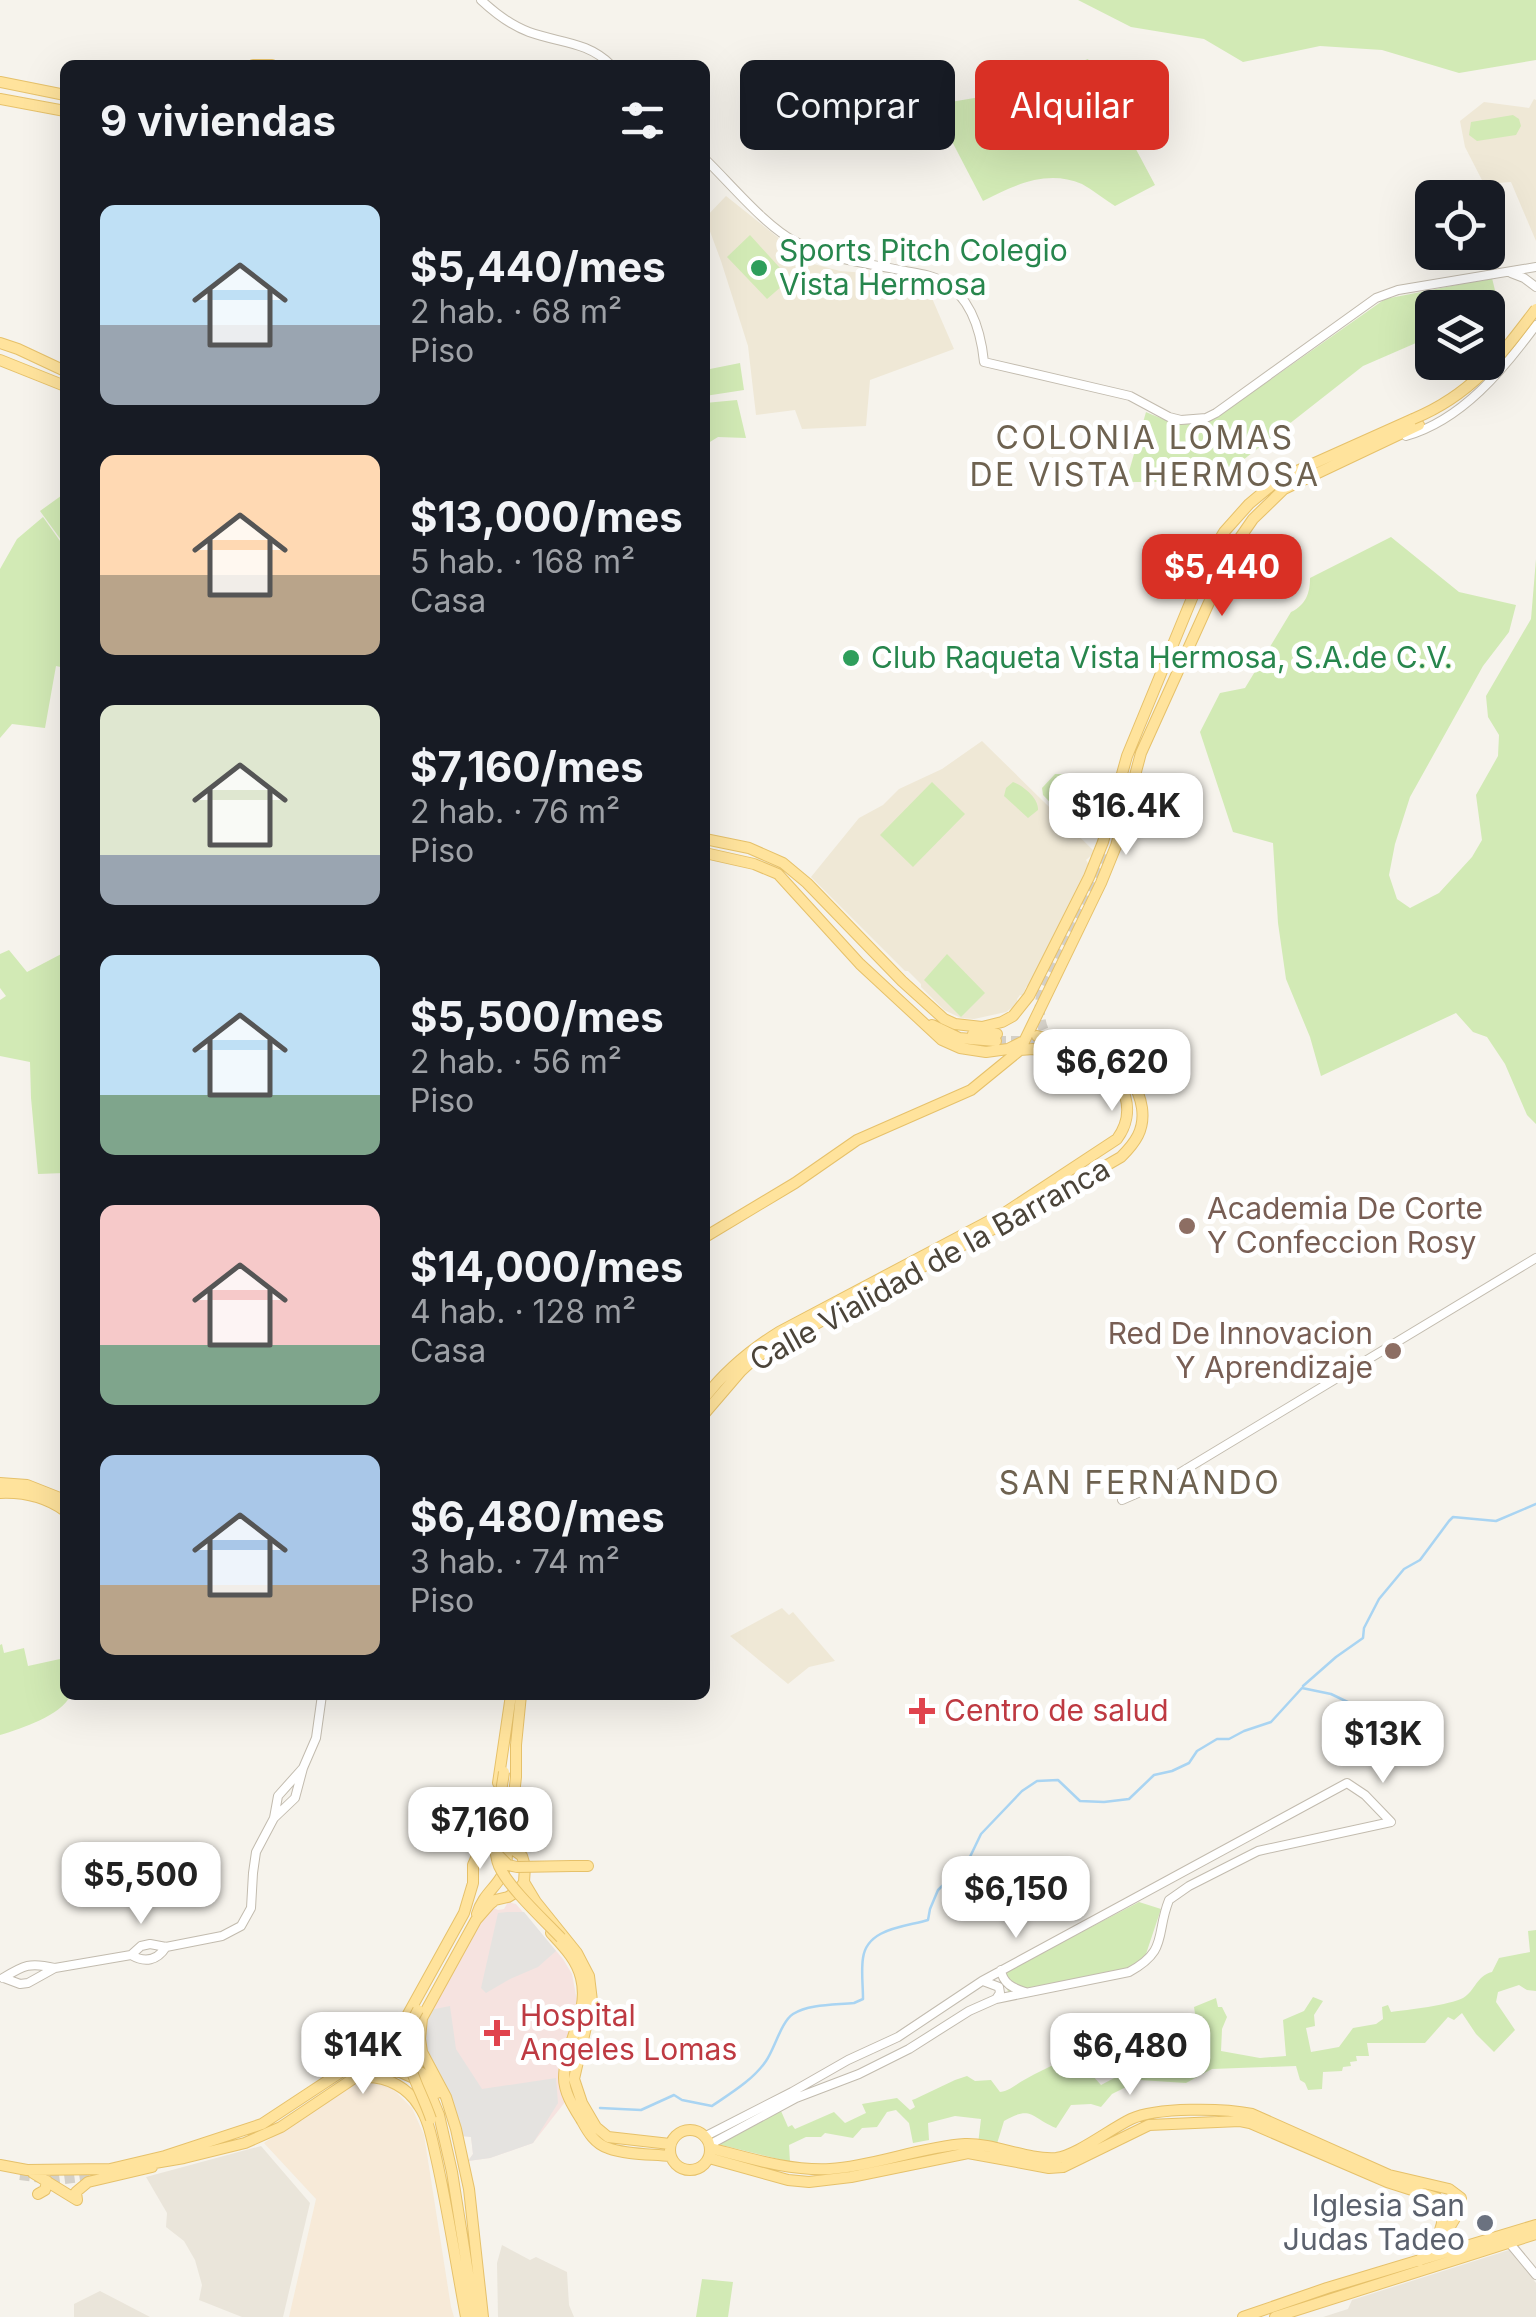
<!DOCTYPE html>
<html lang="es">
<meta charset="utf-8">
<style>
:root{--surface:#171b24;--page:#20242c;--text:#f1f3f6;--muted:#9ea1a6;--accent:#d93025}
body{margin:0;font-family:Inter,sans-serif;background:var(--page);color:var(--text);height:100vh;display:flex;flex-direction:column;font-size:38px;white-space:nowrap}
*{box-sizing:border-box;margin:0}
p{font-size:32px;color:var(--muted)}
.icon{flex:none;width:55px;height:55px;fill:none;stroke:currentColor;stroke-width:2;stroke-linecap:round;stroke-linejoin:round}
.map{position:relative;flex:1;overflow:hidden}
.sheet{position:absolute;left:60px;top:60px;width:650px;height:1640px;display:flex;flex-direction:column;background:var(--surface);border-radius:15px;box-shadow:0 10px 40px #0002}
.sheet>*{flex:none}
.guide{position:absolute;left:740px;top:60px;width:645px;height:90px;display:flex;gap:20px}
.tools{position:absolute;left:1415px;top:180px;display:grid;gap:20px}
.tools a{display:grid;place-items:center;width:90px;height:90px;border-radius:15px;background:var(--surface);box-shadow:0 10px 40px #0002;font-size:50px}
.price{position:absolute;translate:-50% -85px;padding:0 22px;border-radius:20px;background:#fff;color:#222;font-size:32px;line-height:65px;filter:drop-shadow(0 2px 5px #0008)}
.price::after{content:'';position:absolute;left:50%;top:60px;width:30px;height:22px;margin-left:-15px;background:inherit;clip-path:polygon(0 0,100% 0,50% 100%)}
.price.active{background:var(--accent);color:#fff}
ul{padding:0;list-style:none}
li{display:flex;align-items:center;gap:30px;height:250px;padding:0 40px}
li span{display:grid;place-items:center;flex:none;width:280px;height:200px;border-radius:15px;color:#555}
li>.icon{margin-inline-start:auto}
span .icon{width:120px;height:120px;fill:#fffc;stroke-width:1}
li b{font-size:42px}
h2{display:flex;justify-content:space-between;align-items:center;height:120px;padding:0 40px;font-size:42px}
.chip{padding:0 35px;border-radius:15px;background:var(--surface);box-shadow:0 10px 40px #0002;font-size:35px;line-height:90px}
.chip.active{background:var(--accent);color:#fff}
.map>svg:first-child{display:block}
</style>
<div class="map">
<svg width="1536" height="2317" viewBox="0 0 1536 2317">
<rect width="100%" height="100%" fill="#f6f3ec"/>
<path fill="#eae5da" d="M261 2146 310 2203 283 2317H242L199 2300 202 2285 195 2260 184 2241 166 2227 167 2213 146 2177Z
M502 2245 530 2260 536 2257 567 2272 569 2305 574 2317H498L497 2263Z
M1509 2250 1536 2283V2317H1323L1348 2309 1352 2300Z
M100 2291 150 2317H74V2304Z"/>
<path fill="#f7ead8" d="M371 2080 393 2089 412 2108 424 2135 451 2307 454 2317H289L316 2199 264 2143 346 2088Z"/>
<path fill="#efe8d6" d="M1534 99 1536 100V241L1511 182 1484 184 1465 147 1460 121 1484 102 1529 108Z
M726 196 810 263 840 271 879 274 928 289 954 349 870 380 866 426 802 429 795 410 756 415 748 346 721 261 705 218Z
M982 741 1095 852 1086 860 1089 865 1031 985 1026 987 1023 996 1020 995 1017 999 1018 1003 1006 1012 974 1019 961 1018 944 1010 921 987V984L908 971H905L811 877 859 818 883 805 899 789 942 769Z
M782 1608 789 1615 793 1612 835 1661 809 1667 788 1684 730 1636Z"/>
<path fill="#f6e3e0" d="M508 1902 516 1904 563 1959 572 1974 577 2001 574 2022 559 2080 565 2102 533 2143 490 2158 468 2161 473 2154 471 2137 462 2136 426 2020 481 1918 492 1907 498 1910 504 1909Z"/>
<path fill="#d2eab5" d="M1078 0H1536V60L1459 73 1382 50 1320 46 1243 62 1204 39 1131 27Z
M1088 59 1155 185 1115 206C1104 199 1093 190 1082 184 1047 169 1014 185 983 201L933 105 986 96Z
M1513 115 1519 119 1521 126 1516 135 1477 141 1469 135 1471 122Z
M750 235 790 279 767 299 727 257Z
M1492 278 1499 307 1488 312V308H1432V336L1363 366 1215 482H1126L1146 412C1170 423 1188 426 1213 420L1385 299Z
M740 363 744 390 705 396V370Z
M737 400 746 438 718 437 705 445V403Z
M65 493V543L64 544 40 511Z
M43 517 65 548V668L56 666 45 728 12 724 0 738V569L17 539Z
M1391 537 1459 592 1516 605 1509 632 1483 666 1410 797 1395 844 1389 875 1397 899 1410 908 1439 893 1472 857 1482 840 1476 795 1498 756 1499 735 1488 717 1486 696 1531 619 1536 559V1124L1527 1115 1505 1064 1487 1037 1473 1032 1456 1013 1321 1076 1310 1037 1286 979 1278 923 1273 843 1233 832 1200 732 1220 693 1245 688 1291 612C1306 605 1310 593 1310 578Z
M1055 774H1063L1097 809C1097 824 1089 827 1077 830L1043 795 1042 788Z
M932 782 965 814 913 867 880 835Z
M1013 782C1024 786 1039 799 1038 810L1028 818 1004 796 1006 788Z
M9 950 27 972 65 952V1173L38 1174 31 1098 30 1062 0 1056V1000L6 996 0 988V954Z
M947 954 985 993 961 1017 924 980Z
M2 1644 4 1653 24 1648 28 1666 60 1659 65 1655V1695H71C60 1716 23 1728 0 1735V1645Z
M1139 1902 1161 1909 1146 1954 1132 1969 1009 1993 999 1975Z
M1536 1930V1991L1527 1990 1519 1985 1498 1992 1496 2002 1515 2030 1494 2052 1476 2034 1462 2013 1454 2020 1448 2017 1425 2043H1367L1369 2056H1356L1357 2061 1350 2062 1351 2066 1343 2067 1342 2071 1323 2072 1322 2089 1308 2090 1305 2083 1300 2080 1296 2066 1212 2069 1186 2083 1140 2080 1112 2094 1101 2107 1091 2104 1071 2105 1056 2128C1030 2117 1032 2105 1004 2121L996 2147 978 2144 981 2119 955 2116 928 2123 929 2140 913 2143 909 2123 896 2110 887 2112 877 2127 862 2128 853 2138 825 2133 821 2137H806L789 2145 790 2162 717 2144 781 2111 788 2127 792 2125 795 2129 834 2112 845 2123 866 2113 862 2104 897 2098 910 2110 915 2107 912 2100 915 2099 955 2080 967 2076 975 2081 991 2080 1000 2092C1011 2090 1015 2085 1024 2080 1037 2072 1051 2067 1064 2059H1069L1075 2056 1101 2085 1139 2065 1144 2070H1171L1203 2053C1196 2038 1197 2023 1194 2007L1216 1998 1218 2007H1222L1227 2017 1222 2029 1221 2051 1260 2058 1286 2056 1283 2020 1304 2011 1313 1997 1323 2001 1314 2015 1315 2026 1306 2028 1311 2052 1339 2047 1353 2028 1376 2024 1383 2019 1382 2007 1388 2005 1391 2012C1407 2010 1450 2005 1463 1998 1476 1990 1476 1976 1492 1972L1499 1958 1530 1952 1528 1931Z
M702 2279 733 2282 728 2317H696Z"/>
<path fill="#e5e3e0" d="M507 1912H524L556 1951 538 1967 510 1979 486 1993 481 1988 498 1913Z
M450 2006 456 2049 482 2089 556 2078 558 2103 533 2143 490 2158 468 2161 473 2154 471 2137 462 2136 425 2049 423 2029 430 2010Z"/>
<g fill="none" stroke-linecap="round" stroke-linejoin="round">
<path stroke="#a9d4f2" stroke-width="2.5" d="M1303 1686 1336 1657 1363 1638 1364 1628 1379 1599 1404 1569 1420 1560 1449 1521 1453 1517 1496 1521 1536 1504
M600 2108 641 2110 674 2095 682 2100 712 2106C731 2093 753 2080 766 2061 775 2048 781 2022 793 2014 809 2004 835 2005 854 2003L863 1999C863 1985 861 1971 863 1958 867 1928 905 1927 928 1920L930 1909 938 1890 968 1861 981 1834 1022 1791 1037 1781 1058 1780 1080 1801 1104 1802 1129 1799 1154 1775 1172 1771 1189 1763 1197 1751 1217 1739H1229L1244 1731 1271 1722 1302 1688 1331 1694 1383 1719"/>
<path stroke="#d4d0c8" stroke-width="10" stroke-dasharray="10 5" stroke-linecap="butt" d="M996 1041H1032L1053 1047
M1063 1052C1039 1036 1036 1013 1043 987L1097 874 1104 852
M350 2073 372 2063H401
M20 2175 58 2180 108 2173"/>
<g stroke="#c2bbae" stroke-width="10">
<path id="minor" d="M481 0C496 14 510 25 529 32 559 43 587 41 611 65
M705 159C731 184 765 226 796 242 827 259 865 263 900 270 914 273 931 274 944 282 972 299 981 332 984 362L1130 396 1169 417 1181 420 1206 418 1216 413 1376 298 1398 290 1536 267
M1511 273 1524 278 1536 287
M1406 436C1462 420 1503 370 1536 325
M1122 1500 1168 1480 1536 1258
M274 1818 295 1798 303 1768 316 1738 322 1695
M131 1955 141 1946 150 1944 166 1947 222 1936 241 1926 251 1908 253 1873 256 1852 274 1818 278 1796 303 1768
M1001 1970C1003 1984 1013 1988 1025 1992
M3 1978C24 1965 30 1962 55 1968
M4 1978 20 1984 28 1983 55 1968 131 1955C145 1963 157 1961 166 1947
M983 1981 999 1987 1000 1993 996 1999
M704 2137 792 2092 848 2060 898 2037 982 1981 1347 1783 1365 1795 1391 1822 1258 1851 1189 1886 1169 1900C1155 1935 1169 1950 1129 1972L996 1999 969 2011 909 2049 859 2074 796 2098 709 2145
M1507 2240 1536 2275"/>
</g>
<g stroke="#e6c16a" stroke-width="12">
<path id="major" d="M253 65H272
M0 82 65 95
M0 99 65 111
M0 343 18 349 65 371
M0 360 65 386
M705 839 749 848 783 863 807 883 902 981 944 1019 955 1024 982 1027 1002 1022 1013 1016 1029 996 1089 877 1103 842 1127 756 1209 557 1224 532 1249 504 1279 479 1413 419
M705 853 754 864 778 874 860 964 942 1040 960 1048 986 1052 1008 1049 1022 1042
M932 1025 959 1038 996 1041
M973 1034H997
M1020 1050 1033 1049 1070 1060
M705 1237 795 1183 857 1140 971 1090 1020 1050 1101 883 1116 846 1141 753 1235 545 1253 519 1284 489 1419 425
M705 1397C726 1370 750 1350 779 1332L1006 1212 1117 1139C1137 1112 1126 1077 1095 1063 1085 1059 1074 1056 1063 1052
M705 1413 741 1371 755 1358 786 1340 1038 1205 1121 1157C1135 1143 1145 1130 1142 1108 1134 1056 1080 1048 1037 1036
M0 1483 27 1485 65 1500
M0 1493C23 1492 46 1497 65 1511
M498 1783 511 1695
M508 1846 516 1777V1745L521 1695
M483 1850 493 1815
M572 1866H588
M524 1882 536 1902 577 1953 589 1976 592 2001 574 2079 582 2103 596 2127 608 2137 670 2144
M477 1914C485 1887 507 1885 507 1853
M551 1933C563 1946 577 1960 581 1978 590 2013 564 2044 564 2078 564 2093 574 2108 582 2121 588 2132 595 2144 608 2148 627 2155 651 2154 670 2156
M422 2018 420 2039 422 2052 446 2097 456 2129 469 2189 483 2317
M401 2063 422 2073 437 2093
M368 2074 383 2069 400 2072 418 2080 430 2093 439 2115 452 2172 475 2317
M367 2077C388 2077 408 2088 419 2106 429 2120 432 2140 436 2157 448 2210 456 2264 466 2317
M670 2150a20 20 0 1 1 40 0a20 20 0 1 1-40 0Z
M710 2148C749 2158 789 2171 830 2169 876 2166 919 2147 965 2144 994 2143 1027 2160 1056 2158 1076 2156 1110 2129 1131 2119 1157 2107 1223 2108 1252 2114L1389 2175 1449 2189 1461 2198C1461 2219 1440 2234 1436 2255
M709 2158 788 2180 809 2182 851 2177 968 2153 1049 2168 1063 2167 1149 2125 1240 2121 1250 2123 1387 2182 1437 2198C1451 2221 1436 2243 1419 2261
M0 2165 27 2170 110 2169 165 2156 262 2124 382 2045 407 2016 464 1913 473 1883V1865L477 1856 491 1846 500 1845 508 1846 522 1856 525 1866 524 1882 518 1891 508 1897 495 1900 490 1904 476 1920 422 2018 390 2054 281 2127 245 2143 184 2158 143 2165
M33 2173 77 2200 76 2192 88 2182 152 2167
M38 2194 45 2190 47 2181
M1243 2317 1327 2288 1536 2225
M1275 2317 1536 2234"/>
</g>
<use href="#minor" stroke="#fff" stroke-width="8"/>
<use href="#major" stroke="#ffe39c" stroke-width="10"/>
<g stroke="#e6c16a" stroke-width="12" stroke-linecap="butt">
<path id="major-bridge" d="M1413 419C1471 395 1499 358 1536 309
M504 1772C501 1797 489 1842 499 1866 509 1888 544 1920 561 1938
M497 1854 508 1865 517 1867 572 1866
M418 2010C393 2053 417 2078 431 2119"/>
</g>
<use href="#major-bridge" stroke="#ffe39c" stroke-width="10"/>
</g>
<g fill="#2e9e5b" stroke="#fff" stroke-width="4">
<circle cx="759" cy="268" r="10"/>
<circle cx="851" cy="658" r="10"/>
</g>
<g fill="#8d6e63" stroke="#fff" stroke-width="4">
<circle cx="1187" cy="1226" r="10"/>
<circle cx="1393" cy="1351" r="10"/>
</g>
<g fill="#e0444e" stroke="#fff" stroke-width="4">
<path d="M917 1696h10v10h10v10h-10v10h-10v-10h-10v-10h10z"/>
<path d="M492 2018h10v10h10v10h-10v10h-10v-10h-10v-10h10z"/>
</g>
<circle fill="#6b7280" stroke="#fff" stroke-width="4" cx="1485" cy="2223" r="10"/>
<g text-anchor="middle" stroke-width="10" stroke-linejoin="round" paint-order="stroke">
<g font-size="30" fill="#27864d" stroke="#fff" text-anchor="start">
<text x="779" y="261">Sports Pitch Colegio<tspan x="779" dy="34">Vista Hermosa</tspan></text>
<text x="871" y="668">Club Raqueta Vista Hermosa, S.A.de C.V.</text>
</g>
<g font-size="30" fill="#785e54" stroke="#fff" text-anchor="start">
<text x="1207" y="1219">Academia De Corte<tspan x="1207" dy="34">Y Confeccion Rosy</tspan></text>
<text x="1373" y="1344" text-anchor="end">Red De Innovacion<tspan x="1373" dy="34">Y Aprendizaje</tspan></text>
</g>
<g font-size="30" fill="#4b4439" stroke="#fff">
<text transform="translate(930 1265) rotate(-29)" y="10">Calle Vialidad de la Barranca</text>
</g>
<g font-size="30" fill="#be3a42" stroke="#fff" text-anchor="start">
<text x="944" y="1721">Centro de salud</text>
<text x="520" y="2026">Hospital<tspan x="520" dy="34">Angeles Lomas</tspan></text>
</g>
<g font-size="30" fill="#5b616d" stroke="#fff" text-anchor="end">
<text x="1465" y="2216">Iglesia San<tspan x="1465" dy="34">Judas Tadeo</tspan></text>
</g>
<g font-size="32" letter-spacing="2.5" fill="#6e6250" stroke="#fff">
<text x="1145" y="449">COLONIA LOMAS<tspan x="1145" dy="37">DE VISTA HERMOSA</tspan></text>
<text x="1140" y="1494">SAN FERNANDO</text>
</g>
</g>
</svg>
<div class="tools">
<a><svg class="icon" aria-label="locate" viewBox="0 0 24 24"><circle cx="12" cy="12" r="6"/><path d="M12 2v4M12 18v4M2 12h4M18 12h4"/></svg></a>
<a><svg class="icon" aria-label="layers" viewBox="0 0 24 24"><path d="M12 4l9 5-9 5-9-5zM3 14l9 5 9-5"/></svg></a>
</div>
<b class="price active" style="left:1222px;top:619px">$5,440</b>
<b class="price" style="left:1126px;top:858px">$16.4K</b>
<b class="price" style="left:1112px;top:1114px">$6,620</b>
<b class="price" style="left:1383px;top:1786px">$13K</b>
<b class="price" style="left:480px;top:1872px">$7,160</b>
<b class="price" style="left:141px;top:1927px">$5,500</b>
<b class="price" style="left:1016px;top:1941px">$6,150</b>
<b class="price" style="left:363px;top:2097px">$14K</b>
<b class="price" style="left:1130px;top:2098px">$6,480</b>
<div class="guide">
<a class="chip">Comprar</a>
<a class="chip active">Alquilar</a>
</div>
<section class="sheet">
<h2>9 viviendas<svg class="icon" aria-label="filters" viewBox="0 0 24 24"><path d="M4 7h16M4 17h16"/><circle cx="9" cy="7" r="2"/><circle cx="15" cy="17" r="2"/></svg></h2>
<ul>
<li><span style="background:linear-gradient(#bfe0f5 60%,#9aa5b1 0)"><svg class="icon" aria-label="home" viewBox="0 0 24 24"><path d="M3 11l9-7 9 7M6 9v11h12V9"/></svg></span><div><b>$5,440/mes</b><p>2 hab. · 68 m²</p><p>Piso</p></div></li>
<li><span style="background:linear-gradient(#ffd9b3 60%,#b9a48a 0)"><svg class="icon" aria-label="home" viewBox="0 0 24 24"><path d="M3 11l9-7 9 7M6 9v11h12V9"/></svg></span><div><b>$13,000/mes</b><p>5 hab. · 168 m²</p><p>Casa</p></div></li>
<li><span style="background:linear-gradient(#dfe7d0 75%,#9aa5b1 0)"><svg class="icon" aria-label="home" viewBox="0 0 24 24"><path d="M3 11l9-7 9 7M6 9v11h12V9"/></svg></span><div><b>$7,160/mes</b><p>2 hab. · 76 m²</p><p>Piso</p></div></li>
<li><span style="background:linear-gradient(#bfe0f5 70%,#7fa58c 0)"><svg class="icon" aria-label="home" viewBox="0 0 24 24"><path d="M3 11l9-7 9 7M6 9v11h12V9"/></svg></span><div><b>$5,500/mes</b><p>2 hab. · 56 m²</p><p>Piso</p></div></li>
<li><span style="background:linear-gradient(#f6c9c9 70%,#7fa58c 0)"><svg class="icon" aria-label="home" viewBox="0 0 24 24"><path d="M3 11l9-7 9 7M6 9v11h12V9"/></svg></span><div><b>$14,000/mes</b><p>4 hab. · 128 m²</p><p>Casa</p></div></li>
<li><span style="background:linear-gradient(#a9c7e8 65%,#b9a48a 0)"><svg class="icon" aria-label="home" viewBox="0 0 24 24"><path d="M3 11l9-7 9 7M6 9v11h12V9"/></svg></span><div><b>$6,480/mes</b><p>3 hab. · 74 m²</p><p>Piso</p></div></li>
</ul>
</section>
</div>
